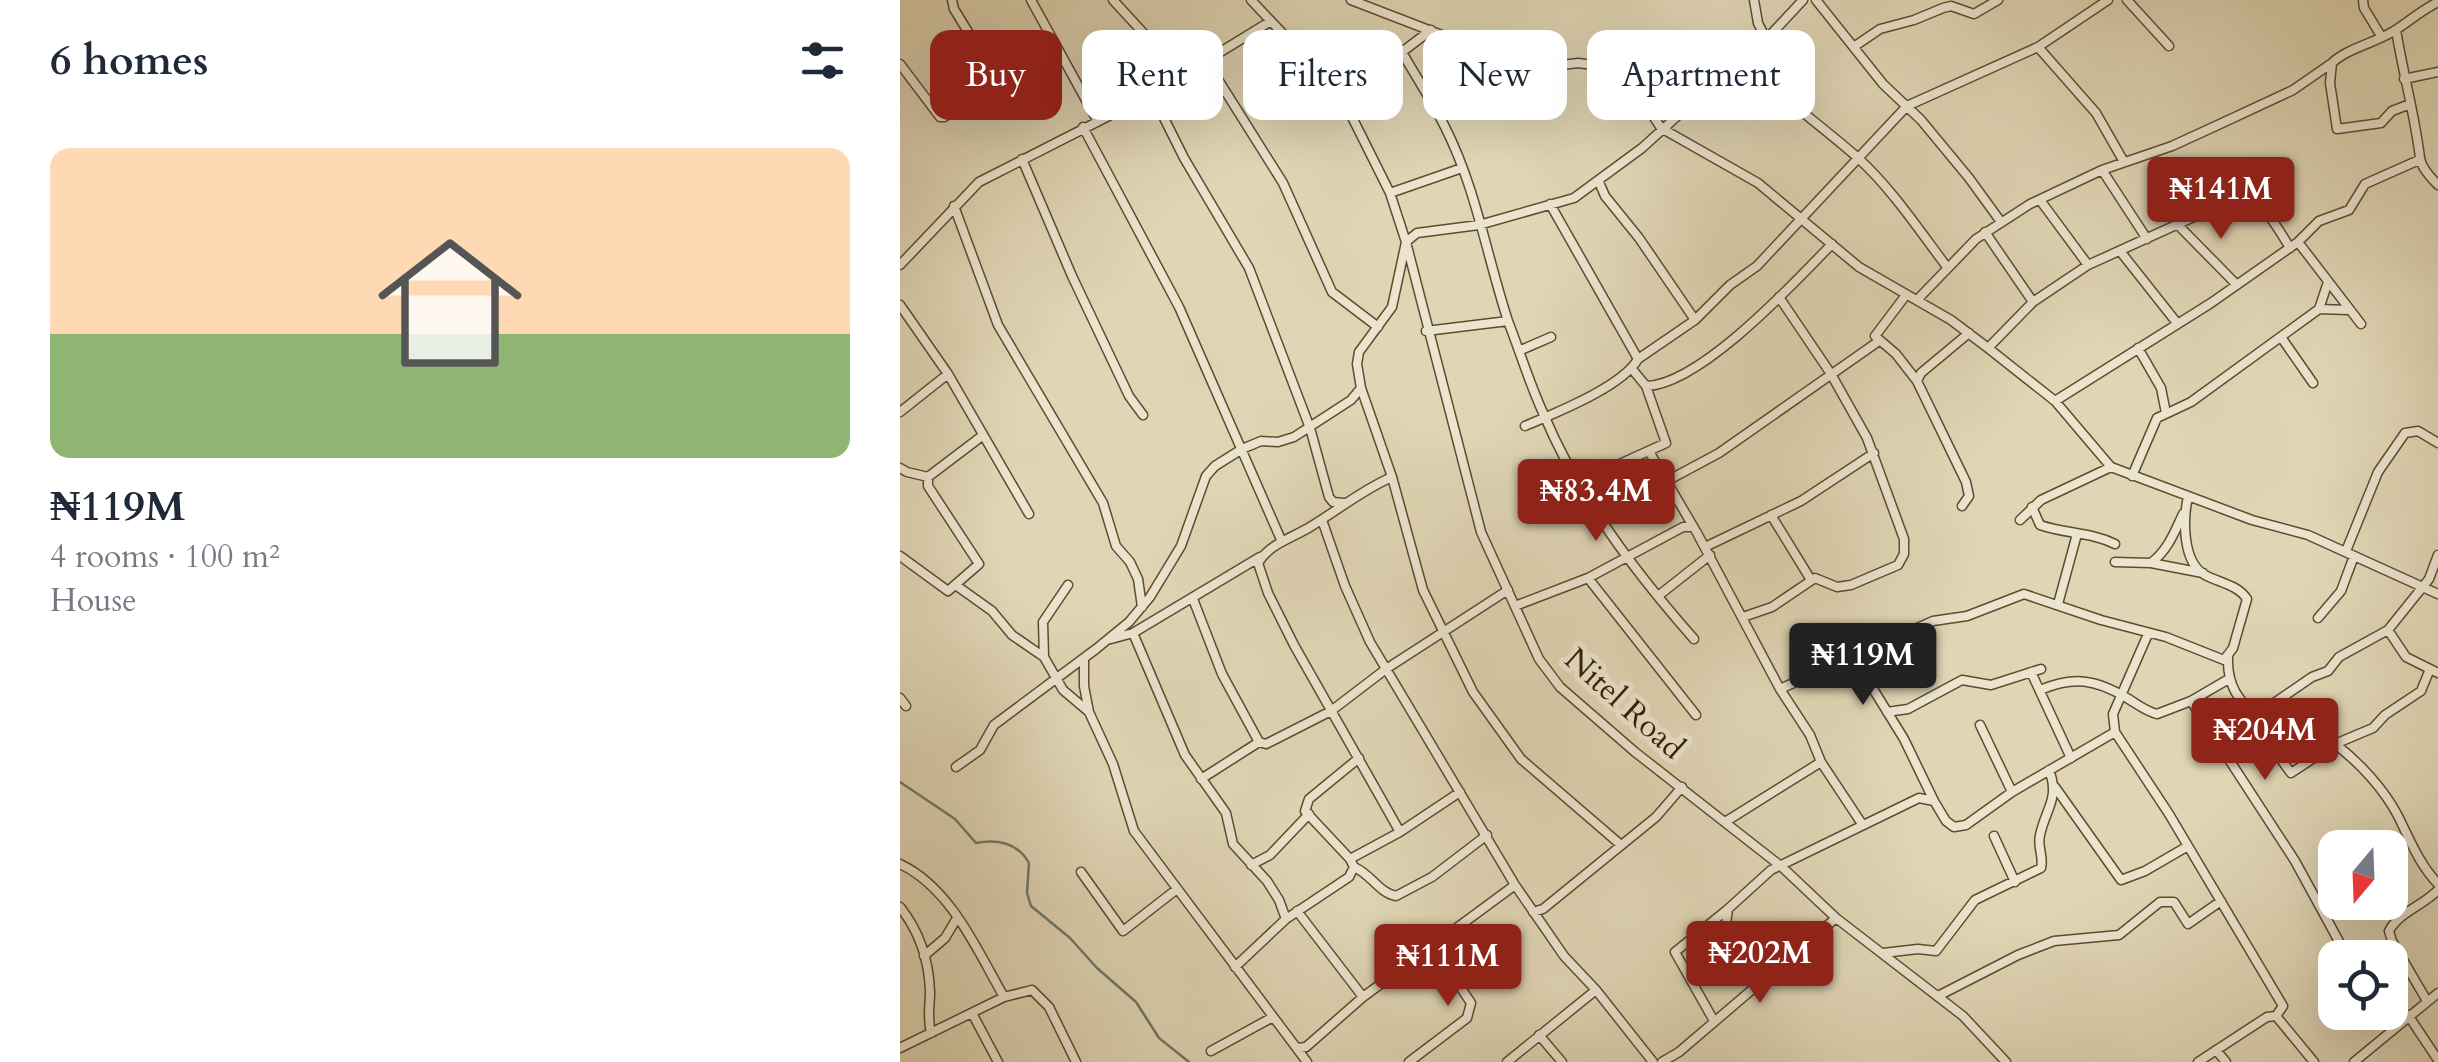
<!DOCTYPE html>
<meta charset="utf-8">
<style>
:root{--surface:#fff;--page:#f2f2f3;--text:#1f2937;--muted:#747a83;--line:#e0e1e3;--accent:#8f2418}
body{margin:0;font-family:Cardo,serif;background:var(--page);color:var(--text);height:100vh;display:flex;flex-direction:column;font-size:38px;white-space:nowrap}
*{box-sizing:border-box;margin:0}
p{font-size:32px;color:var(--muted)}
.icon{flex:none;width:55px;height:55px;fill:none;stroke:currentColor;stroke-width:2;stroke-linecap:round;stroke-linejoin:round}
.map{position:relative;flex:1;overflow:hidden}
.details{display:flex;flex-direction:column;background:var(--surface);width:900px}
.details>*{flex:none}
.hud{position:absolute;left:30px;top:30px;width:950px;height:90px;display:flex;gap:20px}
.needle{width:65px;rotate:199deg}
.buttons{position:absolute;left:1418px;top:830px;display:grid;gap:20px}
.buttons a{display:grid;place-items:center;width:90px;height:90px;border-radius:20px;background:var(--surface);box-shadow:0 10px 40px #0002;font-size:50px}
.price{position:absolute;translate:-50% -85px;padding:0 22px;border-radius:10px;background:var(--accent);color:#fff;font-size:32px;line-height:65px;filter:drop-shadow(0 2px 5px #0008)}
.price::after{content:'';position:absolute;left:50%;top:60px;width:30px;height:22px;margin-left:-15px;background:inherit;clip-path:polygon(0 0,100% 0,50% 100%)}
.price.active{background:#222;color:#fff}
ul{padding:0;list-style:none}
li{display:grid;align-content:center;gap:20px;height:530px;padding:0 50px}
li+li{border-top:2px solid var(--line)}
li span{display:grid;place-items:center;height:310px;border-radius:20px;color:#555}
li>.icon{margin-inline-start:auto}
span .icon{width:180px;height:180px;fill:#fffc;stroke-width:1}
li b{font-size:42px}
h2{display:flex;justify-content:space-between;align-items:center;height:120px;padding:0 50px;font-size:42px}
.pill{padding:0 35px;border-radius:20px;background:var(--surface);box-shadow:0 10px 40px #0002;font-size:35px;line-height:90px}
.pill.active{background:var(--accent);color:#fff}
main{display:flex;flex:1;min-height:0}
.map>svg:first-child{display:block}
</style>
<main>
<section class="details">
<h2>6 homes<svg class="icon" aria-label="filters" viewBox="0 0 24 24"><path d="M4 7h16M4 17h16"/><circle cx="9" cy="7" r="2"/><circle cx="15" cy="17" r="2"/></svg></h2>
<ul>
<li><span style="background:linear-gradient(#ffd9b3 60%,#8fb573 0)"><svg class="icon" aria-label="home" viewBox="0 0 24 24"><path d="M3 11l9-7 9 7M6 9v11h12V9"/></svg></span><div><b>₦119M</b><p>4 rooms · 100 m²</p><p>House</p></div></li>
</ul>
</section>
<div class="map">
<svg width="1538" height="1062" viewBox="0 0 1538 1062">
<rect width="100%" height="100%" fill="#e0d6b5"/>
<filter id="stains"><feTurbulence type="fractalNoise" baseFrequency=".002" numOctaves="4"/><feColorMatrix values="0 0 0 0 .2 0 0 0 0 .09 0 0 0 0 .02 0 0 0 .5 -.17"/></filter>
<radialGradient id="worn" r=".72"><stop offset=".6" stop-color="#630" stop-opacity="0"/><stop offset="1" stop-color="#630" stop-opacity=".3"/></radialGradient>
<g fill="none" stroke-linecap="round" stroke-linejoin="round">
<path stroke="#6e7a6b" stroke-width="2.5" d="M0 782 55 819 76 843C97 839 117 842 129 863L127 893 131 906 170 938 197 968 236 1002 259 1038 289 1062"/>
<g stroke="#5f4b2d" stroke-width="11">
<path id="minor" d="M131 0 197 120
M213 0 282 75
M351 0 419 72 448 109 490 193 506 242 581 532 639 659 660 687 735 752 882 867 936 918 1063 1016 1106 1062
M451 0 630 69 678 63 693 65 750 111 761 128 858 183 959 267 1051 320 1088 348 1155 401 1211 467 1352 520 1408 535 1538 594
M854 0 858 23 866 39
M916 0 983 84 1021 120 1069 178 1101 222
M1227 0 1269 46
M1463 0 1464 8 1481 36
M1496 30C1503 73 1515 116 1520 158 1521 167 1531 178 1538 185
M955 46 980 29 1014 20 1043 8 1051 6 1074 14 1098 0
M1138 47 1196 113 1224 162
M502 52C516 77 532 101 545 127 576 188 587 257 608 321
M847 60C880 98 921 125 958 158 992 189 1019 230 1047 267
M307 62 383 183 432 292 478 327
M0 64 40 117H44L95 87 97 79 54 9 52 0
M1504 79 1538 72
M252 94 284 158 349 268 410 428 429 497 433 502 444 503
M1510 104 1492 111 1481 123 1437 129 1430 83 1432 63C1447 48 1479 42 1497 29 1512 19 1522 10 1538 2
M448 109 502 52 531 30
M183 127 279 307 382 542
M122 159 172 276 229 396 243 415
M1202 170 1247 239
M699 182 705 196 739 238 795 320
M490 193 562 168
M1140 200 1188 265
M650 204 738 359
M54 206 98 325 203 503 216 546 230 562 238 579 242 607
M1278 225 1337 285
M1085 232 1133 302
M1398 242 1461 324
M1220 251 1277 323
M0 265 79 182 252 94 371 21
M1006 295 975 336 996 354 1017 381 1066 482 1069 496 1062 506
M1017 300 1076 239 1130 204 1202 170 1272 146 1320 124 1393 90 1432 63
M0 305 48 374 129 514
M1419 309 1449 310
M526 331 608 321C620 352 630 385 644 415 679 498 735 572 794 639
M1381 337 1413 383
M1088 348 1133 302 1188 265 1342 195C1363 201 1379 230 1390 248
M1238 348 1261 388 1266 413
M621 350 651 337
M1017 381 1021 373 1069 333
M746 386C800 385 894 283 932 244
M1155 401 1311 303 1398 242 1419 221 1449 210 1465 184 1519 160
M0 412 48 374
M625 426C655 413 722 387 738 359L795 320 830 285 857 266 1007 106 1138 47 1208 0
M750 453 797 533 880 689 910 735 921 762 962 824
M0 468 7 472 28 477 82 436
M1232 476 1257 418 1291 402 1419 309 1428 282
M492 477C462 490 438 510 410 527 392 538 369 544 358 563L368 593 394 645 500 832
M765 482 819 453 979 341
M678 483 766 443 746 386 732 369
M1132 507 1140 525C1166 534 1191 532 1215 544
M871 515 911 580
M422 520 445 586 470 642 615 885 664 956 696 990 753 1062
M1120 520 1141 500 1211 467
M805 547 901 501 974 453
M1446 551 1478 472 1505 433 1518 431 1538 443
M0 556 48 591 79 564 28 486V477
M1215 562 1251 563C1268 550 1274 533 1283 514
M1251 563 1303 573
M688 578 796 715
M57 586 92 611 112 635 144 657 163 690 189 712
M758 596 810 555
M293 599 322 674 359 742 366 744 431 711 486 669 608 590
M1158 604 1177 534
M615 606 688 578 783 527H793
M843 617 872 607 915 578 937 587 951 585 998 565 1004 554V539L967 438 931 374 879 297
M1418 618 1441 591 1454 556
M1488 630 1506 657 1538 673
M233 633 285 755 326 813 333 844 367 881 379 900 386 919
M1248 634 1213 714 1215 732 1269 814 1383 1006 1376 1016 1367 1017 1298 1062
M211 639 233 633 360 557
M144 657 143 622 168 585
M1328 657C1327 686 1338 700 1359 719
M184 658V686L189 712 213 764 234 831 407 1062
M954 658 1004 739 1034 801
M1530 669 1521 691 1485 715 1473 728 1435 744 1391 773 1360 731 1361 712 1412 677 1428 671 1439 657 1488 630 1529 579 1538 555
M1131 672 1171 758
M880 689 1033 621 1067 616 1124 594 1201 620 1266 637 1324 660 1333 648 1347 599C1338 585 1320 583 1305 575 1282 562 1283 519 1288 497
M1140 690C1174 676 1195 679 1227 698 1237 704 1245 711 1257 714L1291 701 1395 861 1448 958
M0 698 6 706
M1291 701 1327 680
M987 712 1008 709 1062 680 1091 685 1141 669
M1080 725 1112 792
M1435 744C1459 762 1484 789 1498 816 1510 840 1519 864 1538 884
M56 767 80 750 94 725 196 649 229 622 250 597 281 546 306 476 315 466 342 449 361 441 378 442 394 437 451 400 461 388
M301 779 359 742
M1155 787 1221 880 1245 871 1288 846
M825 822 921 762
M1094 836 1115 882
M721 845 621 759 573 692 523 590 492 477 461 388 457 364 459 352 492 307 506 242 517 233 579 225 674 198 742 148 825 73 847 60 903 0
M450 859 405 811 409 799 459 758
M0 864C51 888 77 950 104 997
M351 865 370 855 409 814
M454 867C471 874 479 893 496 896L532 877 587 835
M181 872 223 931 277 889
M0 907C19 931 29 961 30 992 30 1007 27 1017 31 1033
M397 911 463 997
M633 912 643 909 756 817 782 787
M825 931 828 909 871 870 1019 798 1034 801 1046 821 1054 827 1066 825 1112 792 1215 732
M983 953 1018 949 1036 951 1075 900 1141 868C1144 856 1137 847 1140 835 1146 808 1160 798 1149 770
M24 956 45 938 57 918
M335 967 386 919 449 877 454 867 450 859 500 832 560 792
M1038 996 1118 955 1154 941 1219 935 1260 902H1274L1288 924 1321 901
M1527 1001 1492 941 1489 931C1498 913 1524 905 1538 890
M1484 1012 1494 1028
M72 1013 98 1062
M1508 1015 1538 1060
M1376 1016 1414 1062
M814 1021 775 952 828 909
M639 1035 662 1062
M0 1048 104 997 132 990 149 1007 176 1062
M397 1048 406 1047 463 997 615 885
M1316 1050 1326 1062
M311 1051 373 1017
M509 1062 567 1018 571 1003 534 947
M607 1062 696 990
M762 1062 779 1052 936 918
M1454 1062 1538 993"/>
</g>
<use href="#minor" stroke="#ebe4cf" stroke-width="8"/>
</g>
<g text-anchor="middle" stroke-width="10" stroke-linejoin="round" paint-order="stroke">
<g font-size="32" fill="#341d00" stroke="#ebe4cf">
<text transform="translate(725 703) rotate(42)" y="11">Nitel Road</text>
</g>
</g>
<rect width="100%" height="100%" filter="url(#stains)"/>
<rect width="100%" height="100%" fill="url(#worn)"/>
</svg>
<div class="buttons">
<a><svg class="needle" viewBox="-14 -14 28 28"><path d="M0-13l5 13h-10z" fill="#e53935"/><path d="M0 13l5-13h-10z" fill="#747a83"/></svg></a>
<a><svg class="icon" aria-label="locate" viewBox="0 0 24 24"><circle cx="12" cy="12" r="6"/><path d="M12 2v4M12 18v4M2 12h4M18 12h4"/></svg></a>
</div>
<b class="price" style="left:1321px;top:242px">₦141M</b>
<b class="price" style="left:696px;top:544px">₦83.4M</b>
<b class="price active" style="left:963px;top:708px">₦119M</b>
<b class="price" style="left:1365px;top:783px">₦204M</b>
<b class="price" style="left:860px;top:1006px">₦202M</b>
<b class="price" style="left:548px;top:1009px">₦111M</b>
<div class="hud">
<a class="pill active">Buy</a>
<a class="pill">Rent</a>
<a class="pill">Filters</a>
<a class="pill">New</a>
<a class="pill">Apartment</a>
</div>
</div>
</main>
